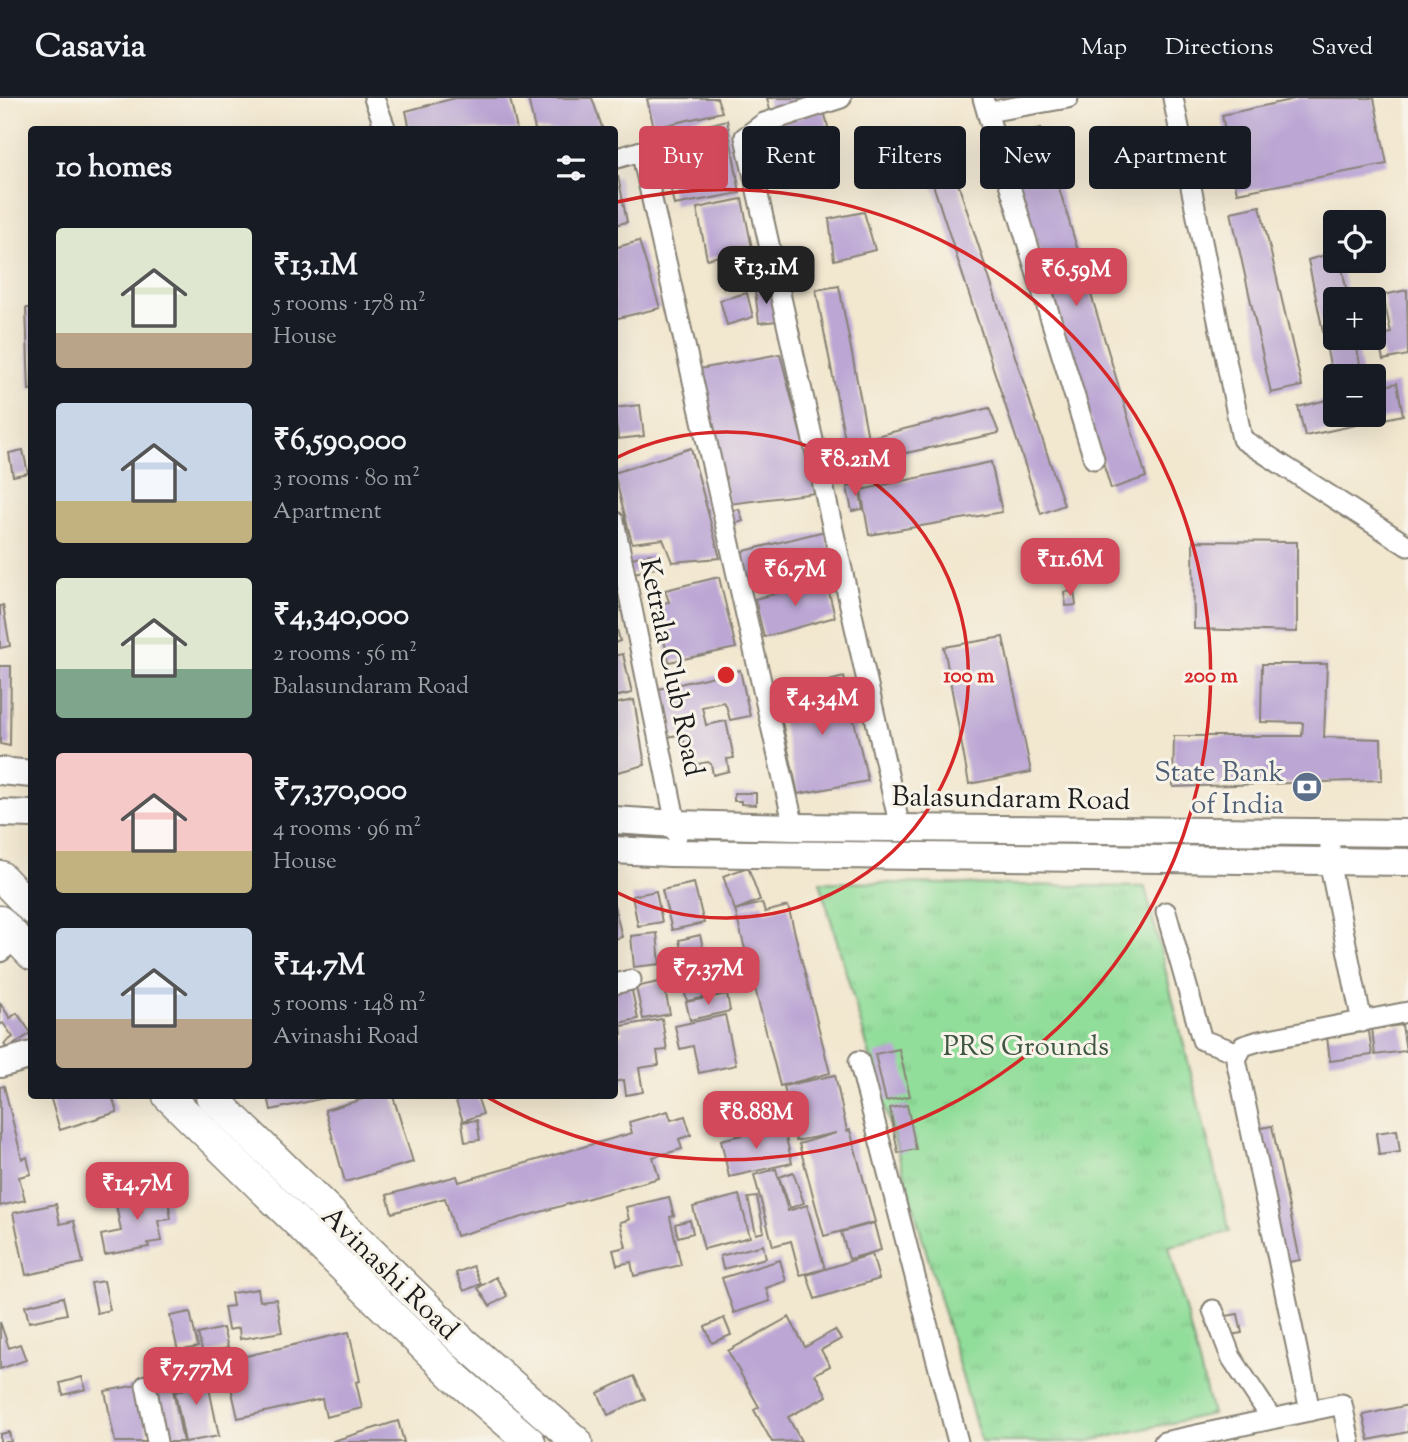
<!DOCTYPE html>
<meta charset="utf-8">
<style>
:root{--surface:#171b24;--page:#242831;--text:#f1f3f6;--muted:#9ea1a6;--line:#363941;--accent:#d1495b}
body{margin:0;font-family:"Sorts Mill Goudy",serif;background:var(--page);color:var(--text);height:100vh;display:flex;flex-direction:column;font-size:26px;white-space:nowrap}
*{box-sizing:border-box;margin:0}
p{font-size:23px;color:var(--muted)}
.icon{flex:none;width:38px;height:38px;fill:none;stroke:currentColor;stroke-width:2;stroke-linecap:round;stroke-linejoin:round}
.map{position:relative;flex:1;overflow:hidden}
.details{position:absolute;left:28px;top:28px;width:590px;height:973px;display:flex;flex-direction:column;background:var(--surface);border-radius:7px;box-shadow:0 7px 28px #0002}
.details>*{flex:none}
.banner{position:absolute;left:639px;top:28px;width:663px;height:63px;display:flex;gap:14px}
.tools{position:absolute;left:1323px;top:112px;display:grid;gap:14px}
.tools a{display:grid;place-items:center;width:63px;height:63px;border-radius:7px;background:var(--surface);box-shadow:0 7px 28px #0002;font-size:35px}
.price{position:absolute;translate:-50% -60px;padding:0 16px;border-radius:14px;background:var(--accent);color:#fff;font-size:23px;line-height:46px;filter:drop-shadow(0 2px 4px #0008)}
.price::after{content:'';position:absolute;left:50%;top:42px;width:21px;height:16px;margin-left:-10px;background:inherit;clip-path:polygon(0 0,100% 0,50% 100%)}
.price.active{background:#222;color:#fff}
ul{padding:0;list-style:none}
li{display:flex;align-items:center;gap:21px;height:175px;padding:0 28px}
li span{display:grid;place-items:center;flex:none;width:196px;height:140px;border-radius:7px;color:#555}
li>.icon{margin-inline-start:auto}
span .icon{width:84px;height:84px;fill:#fffc;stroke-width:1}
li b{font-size:30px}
h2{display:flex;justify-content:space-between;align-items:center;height:84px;padding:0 28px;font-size:30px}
.chip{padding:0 24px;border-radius:7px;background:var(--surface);box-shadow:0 7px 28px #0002;font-size:24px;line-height:63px}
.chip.active{background:var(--accent);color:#fff}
header{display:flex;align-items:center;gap:42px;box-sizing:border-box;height:98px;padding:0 35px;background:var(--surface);border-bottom:2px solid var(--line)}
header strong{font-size:33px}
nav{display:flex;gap:38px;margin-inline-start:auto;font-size:24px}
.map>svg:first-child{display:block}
</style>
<header>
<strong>Casavia</strong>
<nav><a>Map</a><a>Directions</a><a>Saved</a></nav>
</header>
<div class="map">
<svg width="1408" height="1344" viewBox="0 0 1408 1344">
<defs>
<pattern id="grass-tufts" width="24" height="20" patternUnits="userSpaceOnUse" patternTransform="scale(1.75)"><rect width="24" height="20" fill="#91dd9a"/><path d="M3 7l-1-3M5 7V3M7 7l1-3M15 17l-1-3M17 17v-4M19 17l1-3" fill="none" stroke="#7cbd84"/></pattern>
</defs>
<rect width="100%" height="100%" fill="#f7f3e8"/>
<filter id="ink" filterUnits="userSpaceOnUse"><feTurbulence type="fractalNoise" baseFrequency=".0143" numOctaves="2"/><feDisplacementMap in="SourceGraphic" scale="14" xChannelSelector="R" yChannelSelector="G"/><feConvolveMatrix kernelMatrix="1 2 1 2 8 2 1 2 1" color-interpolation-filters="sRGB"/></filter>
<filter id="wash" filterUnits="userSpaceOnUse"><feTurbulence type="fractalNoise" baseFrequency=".00686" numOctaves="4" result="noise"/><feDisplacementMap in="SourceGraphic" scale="28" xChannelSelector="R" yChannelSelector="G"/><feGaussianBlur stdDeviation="1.57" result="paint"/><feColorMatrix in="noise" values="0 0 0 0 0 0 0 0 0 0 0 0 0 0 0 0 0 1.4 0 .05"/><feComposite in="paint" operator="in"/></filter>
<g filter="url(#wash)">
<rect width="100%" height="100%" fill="#f2e7cf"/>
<path fill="url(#grass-tufts)" stroke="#567c5b" stroke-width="2" d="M820 784 1145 789 1230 1134 1169 1148 1212 1316 1085 1344H981Z"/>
<g id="blocks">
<path fill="#bba6d4" d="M455 0H510L517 32H410L406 13Z
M528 0H592L603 32H535Z
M652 0H717L722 14 654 30 647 1Z
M767 0H812L771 16Z
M1299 0H1374L1387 66 1237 95 1222 17Z
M824 12 836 63 787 86 770 28Z
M727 22 740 95 674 107 660 39Z
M1041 30 1146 379 1111 391 1005 40Z
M949 58 1064 407 1041 416 926 65Z
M614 78H618L627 124 614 127Z
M742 101 752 150 707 161 697 110Z
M1260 108 1302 288 1271 295 1231 114Z
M864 114 875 152 834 162 829 121Z
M639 143 660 210 614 221V150Z
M1335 154V163H1341L1348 201H1335V240H1355L1362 277 1335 278 1334 286 1308 162Z
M734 172 738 183 724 190 719 180Z
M839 188 868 340 989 310 999 335 850 367 816 192Z
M773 190 777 223 759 225 755 193Z
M1407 192 1408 257 1383 262 1378 238 1391 235 1383 197Z
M747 195 753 219 727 227 720 202Z
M26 210H32V292H29Z
M780 256 816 395 729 406 699 271Z
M1397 285 1403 317 1305 338 1298 309 1335 300V317H1374V291Z
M640 307 644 338 618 341 614 310Z
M691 350 720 460 672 464 663 441 632 445 614 375Z
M23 352 28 375 13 378 9 355Z
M991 364 1002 414 869 437 861 392Z
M858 386 863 411 852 413 847 389Z
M739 411 743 423 730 427 727 414Z
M825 433 834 474 744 493 736 455Z
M1193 443 1297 444V534L1194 531Z
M651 456 655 470 630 476 627 461Z
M719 479 736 550 669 564 656 506 669 504 665 492Z
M826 482 835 519 764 539 755 501Z
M1074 493 1076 507 1066 508 1064 494Z
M3 507 10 548 0 550V508Z
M614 520 620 543 614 545Z
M1003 539 1031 674 969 686 944 549Z
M623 556 632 595 614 599V558Z
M1262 566H1327L1324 639 1381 641 1382 682 1173 689 1174 638H1302L1303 625 1261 624Z
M0 568H11L10 648 0 646Z
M740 572 750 618 730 622 726 607 723 604 702 609 706 627 726 623 734 660 727 661 729 673 713 677 711 666 708 664 698 666 688 661 682 636 668 639 658 591Z
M844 579 868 683 798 696 776 597Z
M634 602 645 667 614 675V606Z
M734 695H756V707L741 706V703H734Z
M748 769 760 802 735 812 723 778Z
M694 785 704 825 672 832 662 792Z
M656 793 662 824 638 828 632 798Z
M762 805 765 814 788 808 830 975 780 988 735 812Z
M614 807 622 839 614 841Z
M657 835 660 866 634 869 631 838Z
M700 837 708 871 686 876 679 842Z
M708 882 712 898 687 903 683 888Z
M663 883 670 916 643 921 636 889Z
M631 888 638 921 614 926V892Z
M727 896 730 913 690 922 686 904Z
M0 905 10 920 17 915 31 935 7 951 4 946 13 939 3 925 0 927Z
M725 917 736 967 699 975 693 948 680 951 675 928Z
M662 921 667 952 657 953 659 967 639 970 643 994 626 997 624 982 614 984V937L622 936 621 928Z
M1402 927 1406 953 1375 957 1372 931Z
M1369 933 1372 957 1330 963 1327 939Z
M899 951 910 998 886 1003 875 956Z
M835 977 847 1033 850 1032 875 1124 824 1138 799 1046 836 1035 796 1043 784 988Z
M4 988 22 1061 27 1059 31 1076 19 1079 25 1102 0 1108V989Z
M50 998H112L117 1014 60 1032Z
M268 998H328L329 999 271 1012Z
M374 998H393L413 1064 345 1084 325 1012Z
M454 998H477L483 1016 463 1023Z
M907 1007 916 1051 898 1055 890 1010Z
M668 1013 671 1022 685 1018 691 1037 679 1041 682 1051 653 1059 659 1080 456 1138 445 1100 392 1115 387 1097 457 1078 459 1084 632 1035 629 1024Z
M477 1022 480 1042 465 1044 462 1024Z
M783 1027 792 1065 729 1079 721 1042Z
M1272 1028 1300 1162 1283 1165 1255 1031Z
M1397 1032 1400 1054 1379 1057 1376 1035Z
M776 1071 788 1113 807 1107 825 1171 800 1177 791 1143 773 1148 754 1077Z
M793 1074 804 1105 790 1110 779 1079Z
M138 1092 142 1114 141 1100 167 1095 171 1121 158 1123 162 1143 148 1145 149 1149 105 1157 101 1137 121 1133 114 1096Z
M739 1097 750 1139 704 1151 693 1109Z
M669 1099 674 1118 670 1119 681 1167 634 1178 631 1164 617 1167 613 1152 626 1149 620 1124 629 1122 626 1109Z
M757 1099 764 1134 756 1136 748 1100Z
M56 1106 60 1126 74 1123 83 1165 26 1177 13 1115Z
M690 1122 693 1135 678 1139 675 1126Z
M874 1125 881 1152 849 1161 841 1134Z
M763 1147 766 1160 723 1171 720 1158Z
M872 1156 879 1181 815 1201 807 1177Z
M780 1162 786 1183 766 1190 770 1203 734 1215 722 1180Z
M473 1168 481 1186 464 1193 456 1175Z
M496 1179 507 1198 490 1208 478 1190Z
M104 1183 110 1212 97 1215 91 1185Z
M258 1191 260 1203 276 1201 282 1234 240 1241 239 1230 228 1232 224 1209 233 1208 231 1195Z
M63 1199 67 1216 29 1224 25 1208Z
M190 1214 198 1249 178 1253 170 1218Z
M1238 1216 1242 1235 1230 1237 1226 1218Z
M789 1219 805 1249 835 1232 841 1241 821 1252 830 1268 815 1276 827 1298 788 1319 801 1343 772 1344 754 1312 759 1309 728 1253Z
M724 1220 731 1237 712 1245 705 1229Z
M0 1224 9 1250 20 1246 26 1262 0 1271Z
M223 1230 228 1250 203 1256 198 1236Z
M349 1234 360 1283 356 1284 362 1310 326 1319 322 1301 238 1320 225 1263Z
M205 1271 219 1338 185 1344 175 1294 183 1292 180 1276Z
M634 1278 645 1301 608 1317 598 1295Z
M82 1279 86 1291 63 1297 60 1285Z
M171 1281 183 1344H165L153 1284Z
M138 1287 149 1344H115L105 1293Z
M1408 1307V1334L1369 1342 1363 1317Z
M398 1323 404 1344H333V1343Z
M9 1334 11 1344H0V1336Z"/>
</g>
</g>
<g filter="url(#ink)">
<use href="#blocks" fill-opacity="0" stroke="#878276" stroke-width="2"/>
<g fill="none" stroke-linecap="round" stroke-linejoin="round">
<g stroke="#878276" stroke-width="23">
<path id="street" d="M374 0 386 32
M841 0 764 25 745 39 900 730
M983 0 987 14 1068 0
M1173 0 1242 341 1408 448
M987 14 1094 361
M614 61 641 53 794 729
M614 423 676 726 677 738
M1331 734 1329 763 1362 924
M1166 814 1202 942 1239 955
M0 854 17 841
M614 886 631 882
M859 963 958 1344
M1213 1212 1231 1259 1272 1321
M146 1287 157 1344
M1310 1313 1236 961 1243 948 1259 943 1408 914
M1164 1344 1342 1306 1350 1344"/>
</g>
<g stroke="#878276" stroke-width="30">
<path id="secondary" d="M0 673 32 676
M0 715 32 716
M614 722 676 726 794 729 1408 735
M614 752 670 755 1408 764
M0 966 32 957"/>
</g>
<g stroke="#878276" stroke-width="33">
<path id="primary" d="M0 778 32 811
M0 823 32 857
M168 998 456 1280 530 1344
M211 998 463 1244 577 1344"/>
</g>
<use href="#street" stroke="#fff" stroke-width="19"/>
<use href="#secondary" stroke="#fff" stroke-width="26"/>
<use href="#primary" stroke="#fff" stroke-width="30"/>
</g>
</g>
<g fill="none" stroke="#d62828" stroke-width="3.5">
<path d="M616 360A243 243 0 1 1 616 794"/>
<path d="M617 104A485 485 0 1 1 487 999"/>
</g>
<defs>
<g id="bank-disc" transform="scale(1.575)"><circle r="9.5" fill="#5c6f8a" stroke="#f7f3e8"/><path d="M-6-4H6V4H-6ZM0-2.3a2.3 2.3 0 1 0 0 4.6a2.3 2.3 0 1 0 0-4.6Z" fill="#fff"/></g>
</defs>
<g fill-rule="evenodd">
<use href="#bank-disc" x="1307" y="689"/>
</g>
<g text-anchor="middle" stroke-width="6" stroke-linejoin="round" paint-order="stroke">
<g font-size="28" fill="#1c1c1c" stroke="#f7f3e8">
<text transform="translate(673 569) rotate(78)" y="10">Ketrala Club Road</text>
<text transform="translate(1011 699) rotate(1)" y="10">Balasundaram Road</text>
<text transform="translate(391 1174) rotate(44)" y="10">Avinashi Road</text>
</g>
<g font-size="28" fill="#4e5e75" stroke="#f7f3e8" text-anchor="end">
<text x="1284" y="683">State Bank<tspan x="1284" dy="32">of India</tspan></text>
</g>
<g font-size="28" fill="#3f5642" stroke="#f7f3e8">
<text x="1026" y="957">PRS Grounds</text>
</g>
</g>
<circle cx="726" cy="577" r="10" fill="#d62828" stroke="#f7f3e8" stroke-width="3.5"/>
<g font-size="21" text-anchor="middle" font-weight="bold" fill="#d62828" stroke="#f7f3e8" stroke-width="6" stroke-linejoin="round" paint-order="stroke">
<text x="969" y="584">100 m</text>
<text x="1211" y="584">200 m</text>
</g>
</svg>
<div class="tools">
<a><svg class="icon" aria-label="locate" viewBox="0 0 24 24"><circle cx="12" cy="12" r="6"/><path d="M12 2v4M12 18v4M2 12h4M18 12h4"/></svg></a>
<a>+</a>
<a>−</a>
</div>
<b class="price active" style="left:766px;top:208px">₹13.1M</b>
<b class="price" style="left:1076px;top:210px">₹6.59M</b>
<b class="price" style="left:855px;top:400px">₹8.21M</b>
<b class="price" style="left:1070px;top:500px">₹11.6M</b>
<b class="price" style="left:795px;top:510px">₹6.7M</b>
<b class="price" style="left:822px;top:639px">₹4.34M</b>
<b class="price" style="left:708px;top:909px">₹7.37M</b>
<b class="price" style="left:756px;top:1053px">₹8.88M</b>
<b class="price" style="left:137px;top:1124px">₹14.7M</b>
<b class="price" style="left:196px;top:1309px">₹7.77M</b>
<div class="banner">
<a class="chip active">Buy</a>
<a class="chip">Rent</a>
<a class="chip">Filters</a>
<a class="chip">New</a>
<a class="chip">Apartment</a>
</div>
<section class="details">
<h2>10 homes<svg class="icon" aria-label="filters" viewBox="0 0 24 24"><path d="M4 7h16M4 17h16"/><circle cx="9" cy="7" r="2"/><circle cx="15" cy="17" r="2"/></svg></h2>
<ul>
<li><span style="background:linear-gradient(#dfe7d0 75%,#b9a48a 0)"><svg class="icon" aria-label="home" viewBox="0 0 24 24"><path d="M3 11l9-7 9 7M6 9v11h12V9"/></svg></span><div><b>₹13.1M</b><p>5 rooms · 178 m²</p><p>House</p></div></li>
<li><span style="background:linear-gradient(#c9d6e8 70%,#c2b280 0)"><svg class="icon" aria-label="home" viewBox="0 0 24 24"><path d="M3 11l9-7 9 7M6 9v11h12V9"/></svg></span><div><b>₹6,590,000</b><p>3 rooms · 80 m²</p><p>Apartment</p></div></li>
<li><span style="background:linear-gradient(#dfe7d0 65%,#7fa58c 0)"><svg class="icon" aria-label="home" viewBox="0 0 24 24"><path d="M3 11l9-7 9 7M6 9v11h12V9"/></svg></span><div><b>₹4,340,000</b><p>2 rooms · 56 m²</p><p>Balasundaram Road</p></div></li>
<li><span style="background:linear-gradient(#f6c9c9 70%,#c2b280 0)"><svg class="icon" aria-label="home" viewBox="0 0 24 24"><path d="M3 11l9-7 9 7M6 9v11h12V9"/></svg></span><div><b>₹7,370,000</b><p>4 rooms · 96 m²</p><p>House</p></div></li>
<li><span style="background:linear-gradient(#c9d6e8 65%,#b9a48a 0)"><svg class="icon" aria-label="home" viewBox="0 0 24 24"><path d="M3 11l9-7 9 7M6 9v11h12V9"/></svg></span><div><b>₹14.7M</b><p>5 rooms · 148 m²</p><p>Avinashi Road</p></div></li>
</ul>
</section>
</div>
